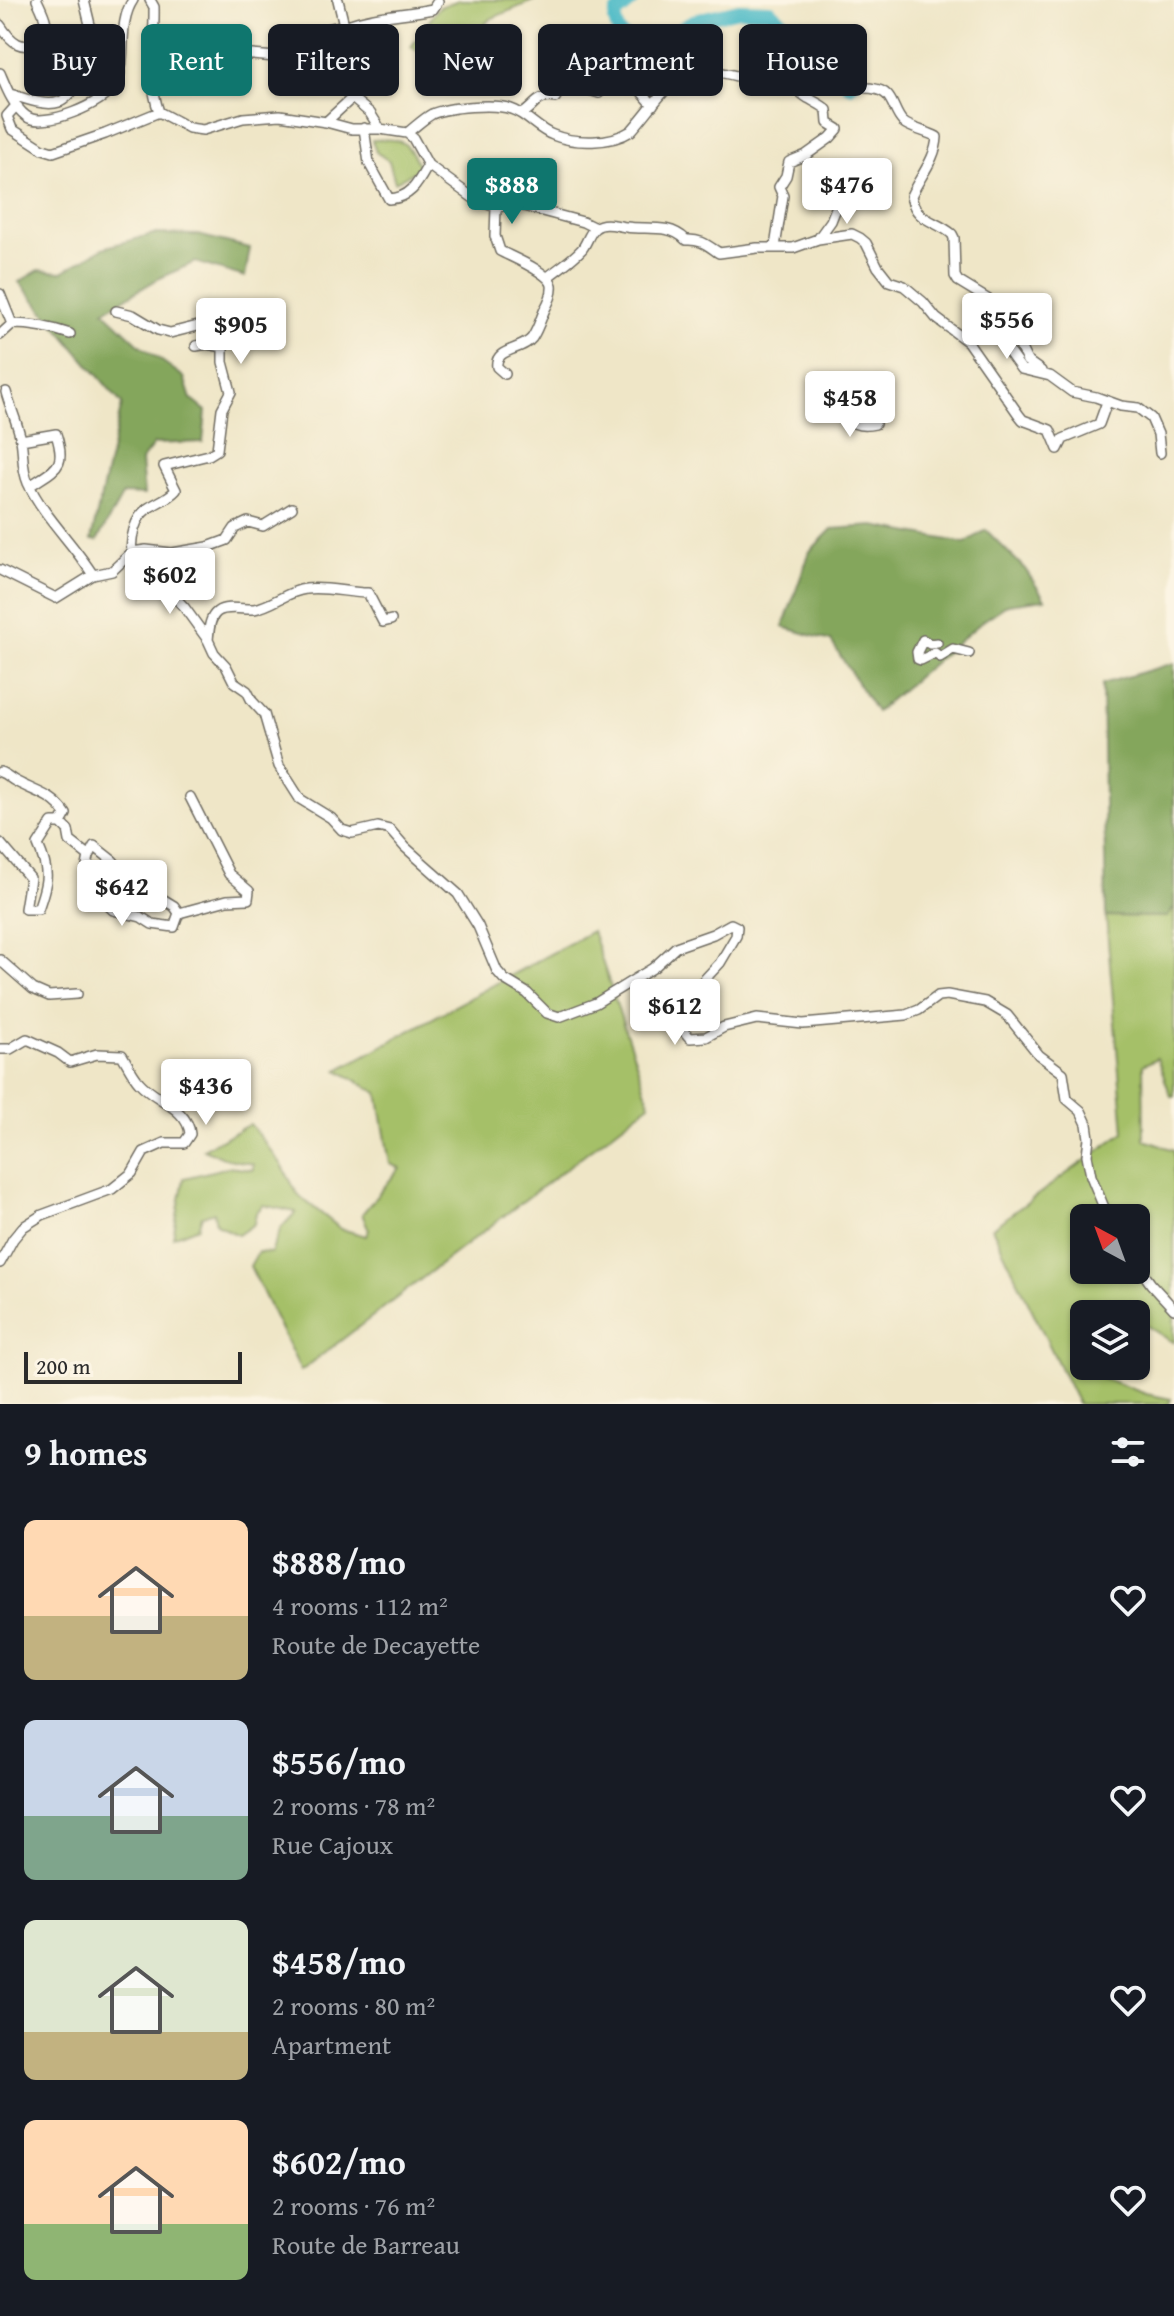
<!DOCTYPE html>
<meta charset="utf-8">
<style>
:root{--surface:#171b24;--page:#20242c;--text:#f1f3f6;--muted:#9ea1a6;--accent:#0f766e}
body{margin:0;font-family:"Gentium Book Plus",serif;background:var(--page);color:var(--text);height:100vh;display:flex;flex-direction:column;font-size:30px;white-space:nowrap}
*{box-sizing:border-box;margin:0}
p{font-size:26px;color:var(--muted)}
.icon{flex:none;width:44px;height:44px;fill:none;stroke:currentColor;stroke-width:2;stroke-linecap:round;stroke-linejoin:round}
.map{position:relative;height:1404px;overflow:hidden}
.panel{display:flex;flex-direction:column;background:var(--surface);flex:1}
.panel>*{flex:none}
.top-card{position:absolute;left:24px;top:24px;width:1126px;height:72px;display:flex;gap:16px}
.needle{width:52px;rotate:319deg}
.fabs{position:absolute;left:1070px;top:1204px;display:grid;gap:16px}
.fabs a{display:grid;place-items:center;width:80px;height:80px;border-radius:12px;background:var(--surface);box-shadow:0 2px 6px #0004;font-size:40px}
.scale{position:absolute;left:24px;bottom:20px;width:218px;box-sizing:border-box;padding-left:8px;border:4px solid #2b2b2b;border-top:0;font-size:22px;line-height:28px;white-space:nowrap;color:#2b2b2b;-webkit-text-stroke:6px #fcf5e5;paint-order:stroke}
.price{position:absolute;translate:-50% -68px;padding:0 18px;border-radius:8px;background:#fff;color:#222;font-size:26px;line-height:52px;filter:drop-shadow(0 2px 4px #0008)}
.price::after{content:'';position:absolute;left:50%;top:48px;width:24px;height:18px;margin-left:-12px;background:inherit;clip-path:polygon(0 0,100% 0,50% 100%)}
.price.selected{background:var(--accent);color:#fff}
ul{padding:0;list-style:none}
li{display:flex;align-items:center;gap:24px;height:200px;padding:0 24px}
li span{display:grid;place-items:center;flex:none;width:224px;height:160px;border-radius:12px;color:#555}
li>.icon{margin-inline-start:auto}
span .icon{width:96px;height:96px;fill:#fffc;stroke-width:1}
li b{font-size:34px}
h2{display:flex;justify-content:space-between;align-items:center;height:96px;padding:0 24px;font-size:34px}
.chip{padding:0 28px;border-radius:12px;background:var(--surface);box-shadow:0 2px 6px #0004;font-size:28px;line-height:72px}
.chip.selected{background:var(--accent);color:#fff}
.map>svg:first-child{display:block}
</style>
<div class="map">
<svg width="1174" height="1404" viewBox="0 0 1174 1404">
<rect width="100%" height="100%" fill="#fcf5e5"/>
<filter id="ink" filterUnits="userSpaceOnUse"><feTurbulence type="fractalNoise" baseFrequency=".0125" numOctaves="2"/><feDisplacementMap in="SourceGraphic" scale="16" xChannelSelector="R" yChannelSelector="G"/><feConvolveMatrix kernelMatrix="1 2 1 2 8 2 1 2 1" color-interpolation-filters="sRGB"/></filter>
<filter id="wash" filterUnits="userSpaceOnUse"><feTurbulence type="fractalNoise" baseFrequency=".006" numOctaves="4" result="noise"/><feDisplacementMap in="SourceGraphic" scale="32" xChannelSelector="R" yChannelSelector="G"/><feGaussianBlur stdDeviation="1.8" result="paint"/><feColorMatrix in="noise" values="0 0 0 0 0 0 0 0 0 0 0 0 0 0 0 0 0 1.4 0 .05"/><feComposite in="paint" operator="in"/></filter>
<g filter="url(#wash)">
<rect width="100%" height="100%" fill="#efe6c7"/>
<path fill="#a5c067" stroke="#687649" stroke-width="2" fill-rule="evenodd" d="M459 0H535L490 19 444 67 411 47 439 7Z
M372 140C404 138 407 141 420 168L395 182 389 161 376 152Z
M1174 907V1096H1171L1157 1058 1143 1065 1144 1140 1174 1150V1343L1136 1319V1314H1128L1110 1303 1107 1314H1084V1366H1096L1098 1376 1146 1394 1171 1399 1169 1404H1078L992 1228 1124 1132 1106 916 1166 917ZM1084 1218H1136V1270H1084Z
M592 931 650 1104 301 1371 250 1266 258 1252 271 1253 281 1228 296 1212 263 1205 256 1213 254 1224 238 1235 216 1224 214 1212 202 1216 198 1227 173 1237 184 1178 229 1167 253 1170V1164L228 1159 203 1149 250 1124 282 1165 298 1195 341 1229 366 1236 369 1230 362 1214 400 1168 390 1164 378 1093 338 1070Z"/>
<path fill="#84a65c" stroke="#586844" stroke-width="2" d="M153 234 198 235 250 248 245 277 195 262 158 279 104 311 141 346 184 377 191 399 206 411 203 442 154 444 141 461 144 495 123 494 97 541 91 540 122 404 19 282 39 270 62 272 103 248Z
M874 526 965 543 986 530 1025 569 1045 599 1008 604 983 621 876 712 831 641 783 627 810 551 832 529Z
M1174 663V907L1167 917 1106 916 1102 684Z"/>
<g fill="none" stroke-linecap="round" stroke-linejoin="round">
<path stroke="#4cbac6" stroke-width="14" d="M633 0 616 14 615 21 618 31 624 38 659 44 667 41 687 25 700 19 739 10 770 11 815 51 829 60 834 70 850 86"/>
</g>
</g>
<g filter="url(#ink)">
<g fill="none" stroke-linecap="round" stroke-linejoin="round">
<g stroke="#706c62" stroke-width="12">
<path id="minor" d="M150 0 154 7C155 41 147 79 159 112L189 128 203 130 243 118 280 115 326 122 352 129H380L407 133 413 138 428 165 476 200 496 207 495 236 500 251C511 257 549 272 552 285 553 293 549 302 545 309 541 318 538 329 532 338 522 351 494 348 497 367L505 374
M338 0 345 29 343 70 352 98 370 113 380 129
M0 25C12 43 21 52 43 40 51 27 43 13 37 0
M345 26C373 15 403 15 433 9L438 1
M153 29 187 44 215 52 276 57 294 51 316 31 340 26 351 36 383 84
M621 41 612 53 622 69 653 105
M0 73C6 87 13 106 26 116 43 130 105 103 115 85 129 63 116 25 133 0
M10 94C24 98 45 107 59 102 66 100 69 94 74 90 79 87 86 85 90 80 103 66 88 18 84 0
M18 107H15L7 116 12 129 43 149 53 152 105 134 159 112
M522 114C534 108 537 94 555 98L567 79 586 89 599 93 600 85 591 77 607 59 612 61 614 56
M326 122 352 98
M364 128 369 163 389 199C411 198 418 183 428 165
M407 133C415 127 423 119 432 114 448 107 494 103 511 109 527 114 537 129 553 135 575 144 611 144 631 131 647 114 667 82 688 72 708 63 758 86 787 84 796 71 806 65 822 68L838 88C851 89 877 84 887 95 894 102 895 114 903 122 911 129 927 131 937 137 936 159 920 176 911 196 916 222 934 219 952 234L954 238 955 276 958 281 994 303 998 310 1008 351 1021 369 1050 376 1072 392 1096 397 1121 406 1138 408 1151 418 1158 434 1160 453
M496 207 516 204 583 222 595 228
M818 239 831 221 840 198
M775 247 783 196 779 187 786 176 789 162 806 155 830 138 838 129 828 123 827 110C822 105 816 103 810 99 801 95 797 87 787 84
M548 277C559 268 572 260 582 249 587 243 589 233 595 228 604 221 617 226 626 227 647 230 669 223 686 240 701 239 707 245 719 253L757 248H793L818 239 852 234 860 238 866 243 878 267 889 281 904 286 923 302 936 318 968 342 1019 415 1023 420 1050 430 1058 449 1063 439 1099 424 1107 402
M0 294 12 324
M116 311 133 315 158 330 170 333 214 322 221 329 223 342 243 339
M1002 316 1016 338 1027 361 1041 371
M0 335 12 324C33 324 50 327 70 334
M223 342V362L231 392 222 409 217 450 209 455 164 466 176 490C168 499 157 502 147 509 135 518 130 538 132 552L146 550 172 553 208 547 227 540 235 528 248 522 263 526 292 508
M196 346 207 344 223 347
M6 392C10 407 18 424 21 440 24 456 21 466 28 483 44 517 73 543 93 575
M840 411C851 423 858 428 875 424
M21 440 56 434C67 468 56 468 30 486
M0 570 56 598 93 575 112 571 132 552 138 562 156 577 184 607 208 640 214 653 226 666 234 682 247 691 252 701 264 714 279 766 300 799 331 818 342 830 352 833 378 827 390 830 405 847 458 894 478 926 497 971 504 979 527 993 547 1013 559 1017 596 1003 653 968 676 947 713 934 731 924 737 927 736 936 720 963 704 980 700 996 683 1024V1030L690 1038 706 1037 724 1027 757 1019 803 1024 906 1015 919 1010 938 996 947 995 985 1002 1007 1015 1039 1055 1063 1073 1067 1099 1081 1111 1087 1124 1089 1138 1087 1155 1091 1176 1105 1210 1106 1218
M208 640C209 631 209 618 217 612 226 605 244 610 254 609 273 606 287 591 306 589 324 586 349 593 368 593L383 622 391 620
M937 643 930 644 923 640 917 652 918 659 921 660 935 653 940 657 953 649 969 653
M0 772C7 774 10 779 17 782 37 793 52 794 66 814L61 823
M0 843 30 878 25 909H38C48 881 50 872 38 845L52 823H61L68 830 70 841 89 856 84 882 113 910 141 917 152 924 174 927 179 913 227 900 248 899 249 891 229 874 190 797
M89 856 94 846 113 861 120 870 138 879 146 889 174 906 179 913
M0 960 33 989 49 996 77 994
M0 1049H10L27 1039 58 1053 70 1062 97 1054 122 1055C127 1063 132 1074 139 1082 154 1100 188 1108 190 1134L184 1143H164L144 1152 132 1173 112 1189 42 1215 23 1227 13 1239 0 1263
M1136 1263 1151 1284 1174 1309"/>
</g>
<use href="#minor" stroke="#fff" stroke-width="9"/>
</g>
</g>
</svg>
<div class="fabs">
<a><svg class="needle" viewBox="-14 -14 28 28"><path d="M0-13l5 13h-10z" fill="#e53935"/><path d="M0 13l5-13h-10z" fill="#9ea1a6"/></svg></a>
<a><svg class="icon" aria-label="layers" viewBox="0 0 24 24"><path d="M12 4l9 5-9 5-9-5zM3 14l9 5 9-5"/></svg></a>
</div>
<div class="scale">200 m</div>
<b class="price selected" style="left:512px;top:226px">$888</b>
<b class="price" style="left:847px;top:226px">$476</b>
<b class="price" style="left:1007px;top:361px">$556</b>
<b class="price" style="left:241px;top:366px">$905</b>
<b class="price" style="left:850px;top:439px">$458</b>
<b class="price" style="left:170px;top:616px">$602</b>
<b class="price" style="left:122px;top:928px">$642</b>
<b class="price" style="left:675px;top:1047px">$612</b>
<b class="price" style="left:206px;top:1127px">$436</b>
<div class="top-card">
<a class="chip">Buy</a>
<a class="chip selected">Rent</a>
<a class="chip">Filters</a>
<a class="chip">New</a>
<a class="chip">Apartment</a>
<a class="chip">House</a>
</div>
</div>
<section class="panel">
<h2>9 homes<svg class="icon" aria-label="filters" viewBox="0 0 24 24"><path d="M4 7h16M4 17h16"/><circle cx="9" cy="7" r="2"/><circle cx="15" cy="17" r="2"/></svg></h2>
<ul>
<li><span style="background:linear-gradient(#ffd9b3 60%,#c2b280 0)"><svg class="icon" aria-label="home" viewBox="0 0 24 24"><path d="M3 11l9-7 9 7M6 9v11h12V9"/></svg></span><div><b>$888/mo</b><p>4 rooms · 112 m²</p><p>Route de Decayette</p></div><svg class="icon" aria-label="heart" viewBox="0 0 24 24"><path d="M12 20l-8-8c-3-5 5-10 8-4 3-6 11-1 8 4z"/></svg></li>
<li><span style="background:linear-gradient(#c9d6e8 60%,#7fa58c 0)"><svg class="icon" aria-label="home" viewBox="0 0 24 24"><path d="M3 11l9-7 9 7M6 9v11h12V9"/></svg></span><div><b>$556/mo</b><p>2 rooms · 78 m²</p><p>Rue Cajoux</p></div><svg class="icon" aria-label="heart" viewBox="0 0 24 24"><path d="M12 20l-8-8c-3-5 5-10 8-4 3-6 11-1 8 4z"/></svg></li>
<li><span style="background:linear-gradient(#dfe7d0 70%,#c2b280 0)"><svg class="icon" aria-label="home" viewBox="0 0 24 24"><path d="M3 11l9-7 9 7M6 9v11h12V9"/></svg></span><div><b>$458/mo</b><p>2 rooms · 80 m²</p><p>Apartment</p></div><svg class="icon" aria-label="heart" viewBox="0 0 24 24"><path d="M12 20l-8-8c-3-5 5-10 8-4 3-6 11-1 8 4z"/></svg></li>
<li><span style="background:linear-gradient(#ffd9b3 65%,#8fb573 0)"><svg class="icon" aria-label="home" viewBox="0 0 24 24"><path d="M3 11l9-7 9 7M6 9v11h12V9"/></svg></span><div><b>$602/mo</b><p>2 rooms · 76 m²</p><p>Route de Barreau</p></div><svg class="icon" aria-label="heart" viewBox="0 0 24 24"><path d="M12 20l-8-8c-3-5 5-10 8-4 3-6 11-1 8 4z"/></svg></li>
</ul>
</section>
